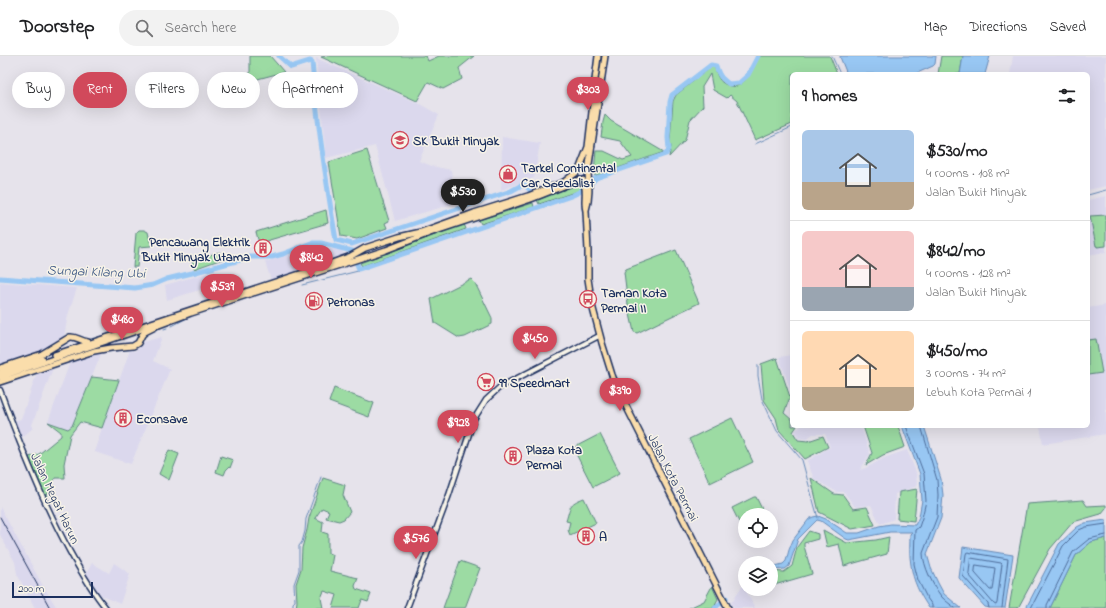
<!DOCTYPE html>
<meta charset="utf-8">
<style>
:root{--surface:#fff;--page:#f2f2f2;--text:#202124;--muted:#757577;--line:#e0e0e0;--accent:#d1495b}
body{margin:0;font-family:"Indie Flower",sans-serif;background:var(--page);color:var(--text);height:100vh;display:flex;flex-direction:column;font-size:15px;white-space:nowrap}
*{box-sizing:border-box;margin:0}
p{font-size:13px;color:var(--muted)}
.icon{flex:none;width:22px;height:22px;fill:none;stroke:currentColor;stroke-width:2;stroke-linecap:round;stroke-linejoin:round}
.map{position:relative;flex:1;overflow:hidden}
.panel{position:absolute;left:790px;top:16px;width:300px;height:356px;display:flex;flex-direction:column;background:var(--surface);border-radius:6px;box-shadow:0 4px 16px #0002}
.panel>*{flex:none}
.top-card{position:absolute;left:12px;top:16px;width:380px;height:36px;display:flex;gap:8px}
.buttons{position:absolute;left:738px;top:452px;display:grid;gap:8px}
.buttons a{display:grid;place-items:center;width:40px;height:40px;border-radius:50%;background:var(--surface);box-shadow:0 4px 16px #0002;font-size:20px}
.scale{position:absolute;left:12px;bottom:10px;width:81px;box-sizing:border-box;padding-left:4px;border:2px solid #1b2f5e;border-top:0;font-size:11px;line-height:14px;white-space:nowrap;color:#1b2f5e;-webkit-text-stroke:3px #f7f3e8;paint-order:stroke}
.price{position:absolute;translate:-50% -34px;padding:0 9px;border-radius:14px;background:var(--accent);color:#fff;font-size:13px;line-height:26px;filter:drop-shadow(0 1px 2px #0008)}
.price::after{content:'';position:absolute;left:50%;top:24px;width:12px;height:9px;margin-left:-6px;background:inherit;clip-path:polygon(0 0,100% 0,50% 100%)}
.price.selected{background:#222;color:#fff}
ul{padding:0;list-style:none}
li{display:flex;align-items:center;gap:12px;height:100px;padding:0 12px}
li+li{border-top:1px solid var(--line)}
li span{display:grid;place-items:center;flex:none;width:112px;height:80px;border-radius:6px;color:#555}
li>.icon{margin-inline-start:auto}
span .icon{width:48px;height:48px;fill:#fffc;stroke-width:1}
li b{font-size:17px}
h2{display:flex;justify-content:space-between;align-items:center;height:48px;padding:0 12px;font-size:17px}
.pill{padding:0 14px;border-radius:18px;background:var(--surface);box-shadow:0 4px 16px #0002;font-size:14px;line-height:36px}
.pill.selected{background:var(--accent);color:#fff}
header{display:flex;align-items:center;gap:24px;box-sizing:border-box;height:56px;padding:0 20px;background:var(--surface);border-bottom:1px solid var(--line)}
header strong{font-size:19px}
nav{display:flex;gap:22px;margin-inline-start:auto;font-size:14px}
.search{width:280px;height:36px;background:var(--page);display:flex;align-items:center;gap:10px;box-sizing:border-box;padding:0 14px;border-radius:22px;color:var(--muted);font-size:15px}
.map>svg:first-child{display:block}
</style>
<header>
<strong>Doorstep</strong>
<div class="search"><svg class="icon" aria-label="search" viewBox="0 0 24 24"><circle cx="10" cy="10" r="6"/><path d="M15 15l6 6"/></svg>Search here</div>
<nav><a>Map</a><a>Directions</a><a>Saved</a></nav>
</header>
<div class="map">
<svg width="1106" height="552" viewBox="0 0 1106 552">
<rect width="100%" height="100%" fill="#e6e3eb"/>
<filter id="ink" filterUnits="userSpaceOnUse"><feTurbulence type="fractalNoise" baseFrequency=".025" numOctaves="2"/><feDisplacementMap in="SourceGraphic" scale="8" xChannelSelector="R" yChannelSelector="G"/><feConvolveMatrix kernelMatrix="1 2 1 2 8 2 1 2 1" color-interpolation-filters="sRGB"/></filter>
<g filter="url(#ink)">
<path fill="#dbd8ed" d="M1013 0H1106V130L1088 134V18H1010Z
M316 2 418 47 439 59 419 105 432 110 451 114 456 147 395 165 375 90 326 102Z
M502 81 540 87 534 122 501 134Z
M1106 140V196L1088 199V144Z
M313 191 342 194 344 199 271 224 265 206Z
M211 216 209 231 167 244 165 229Z
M0 226 77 232 68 259 64 281 42 295 0 308Z
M1106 249V378L1043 388 1040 370H1088V252Z
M162 281 153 305 170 313 131 408 95 396V393L102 372 130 294 135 295 142 289 143 286Z
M102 296 72 370 68 373 48 366 70 306Z
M792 299V339L779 301Z
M53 312 32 369 33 372 21 382 14 365 21 363 37 317Z
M801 370H861L870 398 860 414 866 412 884 402 907 394 916 416 917 430 895 438 894 463 880 468 871 449 855 451 844 436H837L814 423 807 405 830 391 825 378H813L806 383 799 382 795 375Z
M0 451 43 530 57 552H35L17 518 15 506 0 479Z
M92 507 109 517 114 507 130 518 120 548 101 539 86 518Z
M743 529 745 533 755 552H734L731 546 733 545 736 539Z"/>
<path fill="#9cdba3" stroke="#5c8580" d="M250 0H270L284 16 250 25Z
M327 0H426L428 5 439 0H474L459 12 462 23 443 33 428 26 417 45 321 1Z
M758 0H830L837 18H792V68L755 84 737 45 730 39 727 42 713 34 710 18 702 31 703 50 690 64 685 84 669 101 671 91 670 85 673 45 676 39 710 12 713 11 715 12C717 20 719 26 727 29 744 37 753 11 758 0Z
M941 0H963L960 18H938Z
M605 59 611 65 664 96 595 120 594 116 596 95H604L623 104 632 101 620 85 601 81 603 66Z
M367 94 389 165 385 167 387 172 357 183 341 180 329 106Z
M578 128H581L582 131 578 135 539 148 537 144Z
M533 147 534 151 481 168 479 164Z
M326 154 328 167 259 187 256 176Z
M1106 159V190L1097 191V190H1096L1090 160Z
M464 168 466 173 362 210 360 207Z
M139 174H144L148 176 151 190 139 191 137 211H133L136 177Z
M676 194 699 247 637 277 634 276 628 249 624 216 626 213Z
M220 196 222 203 194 213 192 204Z
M471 223 475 227 492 262V268L465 281 459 282 435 267 431 243Z
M1096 283 1102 317 1088 319V284Z
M777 302 790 341 784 357 792 364V370H797L793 376 798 384 808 385 823 380 828 391 805 403 779 374 776 362 764 344 761 308Z
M92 321 119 324 102 372 80 366 70 379 64 408 65 422H55L46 442 29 401 39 398 61 380V376L48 366 68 373 72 370Z
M334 332 374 347 369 361 329 346Z
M732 362 753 406 710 427 689 383Z
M863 370H898L905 391 883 399 866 409 872 397Z
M600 378 620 417 593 431 573 392Z
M169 394 179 398 169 424 159 418Z
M221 400 233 404 230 412 229 411 226 414 224 419 216 416Z
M323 422 345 429 343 439 350 456 344 463 339 465 326 462 329 455 322 452 315 462 323 466 322 476 328 478V497L333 499 330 515 358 522 355 530 356 533 371 538 368 546 362 544 359 552H333L337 539 324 535 321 542 323 552H296L297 545 296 528 301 513 302 492 307 474 309 462Z
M811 422 834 438 843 439 853 453 867 451 875 469 852 473 819 456Z
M917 433 914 465 897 463 899 436Z
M754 441H756L765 459H745V478L732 452Z
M584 442 596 467 570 479 568 474 570 466 566 465C571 450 568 448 584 442Z
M1083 444 1087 450 1106 449V452L1101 458 1073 466 1050 493 1018 552H1009L1027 448Z
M823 474 847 487 876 484 889 481 887 498 844 510 839 488 827 491Z
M809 475 818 478V483L804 487V490L812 518 771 530V515L784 516 792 510 797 491Z
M1106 482V552H1050L1076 499 1091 486Z
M460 505 480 512 465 552H443Z
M712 530 718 543 713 552H689L704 545Z"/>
<path fill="#98c7f3" stroke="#668ab7" d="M840 0H936L935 8 933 10 915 18H847L840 1Z
M963 0H990L985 18H960Z
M902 370H924L941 423 943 439 941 462 927 498 931 512 938 527 944 538 961 552H929C920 539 913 525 911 509 909 499 910 488 910 478L912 476H890L849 484 846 483 821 465 817 464 798 483 789 510 785 513 771 514V511L783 508 786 505 789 494 793 484 809 463 813 461 818 460 826 463 847 477H859L879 470 891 468 915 469 919 461 922 444 920 418Z
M1106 464V482L1091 486 1076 499 1050 552H1026L1059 488 1077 471 1085 467Z
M963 491 1013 499 1005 552H990L985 551 959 522Z"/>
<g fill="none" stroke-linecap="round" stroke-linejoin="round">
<path stroke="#4d6c9a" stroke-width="1" d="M906 370 924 418 926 445 922 462 919 471 915 474 914 508 918 524 927 542 932 549V552
M921 370 937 424 938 439 937 461 923 497C923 509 933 530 941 540 944 544 950 548 955 552
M971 502 1001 507 1002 508 997 547 996 549 994 548 969 519Z
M976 509 995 512 992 534H990L975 517Z
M989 552 988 548 963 520 966 498 967 496 1008 503 1002 552
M1031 552 1063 490 1079 474 1086 471 1106 468
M1047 552V549L1073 496 1089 483 1106 479"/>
<path stroke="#668ab7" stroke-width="1" d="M832 0 840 18
M755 88 792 71
M1088 139 1106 134
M302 229 358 215 359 213
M193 259 216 252
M172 270 189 261
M164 273 167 272
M758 309V320L762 343 777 375 802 404 818 462
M293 552V547L295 545 294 528 299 514V490L302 486 305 475 306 463 321 421"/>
<path stroke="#98c7f3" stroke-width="5" d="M279 0 291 11 310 5 312 6C317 66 326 125 336 184L352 188 511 135 520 130 525 129 529 133
M357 208 359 213 368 210 571 140C581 136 588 131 596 122L666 98 669 93 668 82 670 46 672 39 711 9 716 10C719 20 721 22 729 28L739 27 748 19 758 0
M0 222 135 232 153 229 167 223 192 217 251 201H272L283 198 311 187H321L352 195
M715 552 726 542"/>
<g stroke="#1b2f5e" stroke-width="7">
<path id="minor" d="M0 334C20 389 42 445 70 496 81 516 92 535 106 552
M407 552 449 439 474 363 486 344 500 331 599 280"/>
</g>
<g stroke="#1b2f5e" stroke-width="8">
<path id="major" d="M579 114 588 91 593 47 595 24 598 0
M588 115 605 0
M583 124C588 135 583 145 586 155L588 195V223L592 249 602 287 612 319 618 334 728 552
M586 154C590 142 589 130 588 117
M54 299 318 212 351 200 365 192 399 181 421 176 474 157 528 140 564 126 577 116
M0 312 42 298 70 281C76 280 80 285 88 286
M0 317 43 303
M0 321 151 270 159 269 191 257 386 194 430 177 531 143 579 124
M0 326 94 295 111 292 133 290 138 287 142 279 145 276 155 271"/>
</g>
<use href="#minor" stroke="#f7f3e8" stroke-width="4"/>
<use href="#major" stroke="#faddab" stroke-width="5"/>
<path stroke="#1b2f5e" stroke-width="1" d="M0 461 50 552"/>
</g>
</g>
<defs>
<g id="school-ring" transform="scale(0.9)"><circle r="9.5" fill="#f7f3e8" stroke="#d1495b" stroke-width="1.5"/><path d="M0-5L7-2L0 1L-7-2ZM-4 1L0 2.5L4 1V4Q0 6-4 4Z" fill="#d1495b"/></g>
<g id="shop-ring" transform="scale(0.9)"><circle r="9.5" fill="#f7f3e8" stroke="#d1495b" stroke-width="1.5"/><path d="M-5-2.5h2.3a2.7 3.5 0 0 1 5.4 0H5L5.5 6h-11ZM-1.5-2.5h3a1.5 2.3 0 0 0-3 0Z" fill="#d1495b"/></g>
<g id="building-ring" transform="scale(0.9)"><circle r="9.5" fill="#f7f3e8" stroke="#d1495b" stroke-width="1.5"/><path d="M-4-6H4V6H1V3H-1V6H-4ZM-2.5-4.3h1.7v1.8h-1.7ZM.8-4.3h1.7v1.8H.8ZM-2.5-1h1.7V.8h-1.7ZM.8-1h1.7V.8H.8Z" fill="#d1495b"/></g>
<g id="bus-ring" transform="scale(0.9)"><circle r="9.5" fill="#f7f3e8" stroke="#d1495b" stroke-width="1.5"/><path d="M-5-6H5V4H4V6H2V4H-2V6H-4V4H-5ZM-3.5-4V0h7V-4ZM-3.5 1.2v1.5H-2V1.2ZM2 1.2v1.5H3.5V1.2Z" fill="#d1495b"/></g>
<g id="fuel-ring" transform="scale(0.9)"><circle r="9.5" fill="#f7f3e8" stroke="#d1495b" stroke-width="1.5"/><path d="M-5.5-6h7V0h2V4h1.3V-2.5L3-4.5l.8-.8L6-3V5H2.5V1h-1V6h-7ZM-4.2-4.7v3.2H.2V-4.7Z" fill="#d1495b"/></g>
<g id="supermarket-ring" transform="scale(0.9)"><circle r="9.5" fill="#f7f3e8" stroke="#d1495b" stroke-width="1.5"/><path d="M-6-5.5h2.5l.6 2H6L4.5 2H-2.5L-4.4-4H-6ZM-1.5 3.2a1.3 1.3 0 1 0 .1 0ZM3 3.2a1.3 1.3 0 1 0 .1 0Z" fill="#d1495b"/></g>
</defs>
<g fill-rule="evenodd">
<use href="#school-ring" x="400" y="84"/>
<use href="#shop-ring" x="508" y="118"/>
<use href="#building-ring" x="263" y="192"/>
<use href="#bus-ring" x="588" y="243"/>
<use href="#fuel-ring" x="314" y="245"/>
<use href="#supermarket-ring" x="486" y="326"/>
<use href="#building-ring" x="123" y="362"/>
<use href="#building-ring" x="513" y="400"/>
<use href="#building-ring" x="586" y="480"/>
</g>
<g text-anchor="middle" stroke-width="3" stroke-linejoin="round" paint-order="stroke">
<g font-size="13" font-weight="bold" fill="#1b2f5e" stroke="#f7f3e8" text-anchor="start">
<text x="413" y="89">SK Bukit Minyak</text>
<text x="521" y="116">Tarkel Continental<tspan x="521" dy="15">Car Specialist</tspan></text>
<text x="250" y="190" text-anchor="end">Pencawang Elektrik<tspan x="250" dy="15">Bukit Minyak Utama</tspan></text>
<text x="601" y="241">Taman Kota<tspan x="601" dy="15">Permai II</tspan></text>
<text x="327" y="250">Petronas</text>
<text x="499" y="331">99 Speedmart</text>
<text x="136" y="367">Econsave</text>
<text x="526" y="398">Plaza Kota<tspan x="526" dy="15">Permai</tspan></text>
<text x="599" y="485">A</text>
</g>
<g font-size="13" fill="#1b2f5e" stroke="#f7f3e8">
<text transform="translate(674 421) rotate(63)" y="5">Jalan Kota Permai</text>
<text transform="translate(56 442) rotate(65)" y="5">Jalan Megat Harun</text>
</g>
<g font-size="14" font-style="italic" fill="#3a5583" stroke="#f7f3e8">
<text transform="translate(96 215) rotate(2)" y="5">Sungai Kilang Ubi</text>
</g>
</g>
</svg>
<div class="buttons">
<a><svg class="icon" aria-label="locate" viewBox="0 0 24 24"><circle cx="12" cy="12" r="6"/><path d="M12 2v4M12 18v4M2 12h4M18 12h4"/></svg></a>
<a><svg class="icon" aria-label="layers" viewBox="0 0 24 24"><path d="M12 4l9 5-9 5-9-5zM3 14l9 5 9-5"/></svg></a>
</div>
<div class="scale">200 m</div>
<b class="price" style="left:588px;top:55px">$303</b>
<b class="price selected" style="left:463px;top:157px">$530</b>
<b class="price" style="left:311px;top:223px">$842</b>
<b class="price" style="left:222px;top:252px">$539</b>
<b class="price" style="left:122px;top:285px">$480</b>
<b class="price" style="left:535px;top:304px">$450</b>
<b class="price" style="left:620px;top:356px">$390</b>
<b class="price" style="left:458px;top:388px">$928</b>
<b class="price" style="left:416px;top:504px">$576</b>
<div class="top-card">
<a class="pill">Buy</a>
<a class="pill selected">Rent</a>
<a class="pill">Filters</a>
<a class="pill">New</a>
<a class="pill">Apartment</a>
</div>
<section class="panel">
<h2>9 homes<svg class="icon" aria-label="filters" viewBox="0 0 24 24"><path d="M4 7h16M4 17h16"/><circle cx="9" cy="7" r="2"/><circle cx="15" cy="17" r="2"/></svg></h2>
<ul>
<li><span style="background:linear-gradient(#a9c7e8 65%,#b9a48a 0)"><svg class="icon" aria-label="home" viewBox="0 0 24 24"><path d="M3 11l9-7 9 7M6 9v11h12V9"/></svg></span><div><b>$530/mo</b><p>4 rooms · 108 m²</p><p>Jalan Bukit Minyak</p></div></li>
<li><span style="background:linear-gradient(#f6c9c9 70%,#9aa5b1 0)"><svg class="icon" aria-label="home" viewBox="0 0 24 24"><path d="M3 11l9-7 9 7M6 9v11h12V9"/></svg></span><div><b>$842/mo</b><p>4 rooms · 128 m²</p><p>Jalan Bukit Minyak</p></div></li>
<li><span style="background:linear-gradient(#ffd9b3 70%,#b9a48a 0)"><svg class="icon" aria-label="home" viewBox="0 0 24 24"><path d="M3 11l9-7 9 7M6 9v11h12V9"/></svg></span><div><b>$450/mo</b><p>3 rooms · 74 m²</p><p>Lebuh Kota Permai 1</p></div></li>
</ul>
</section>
</div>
